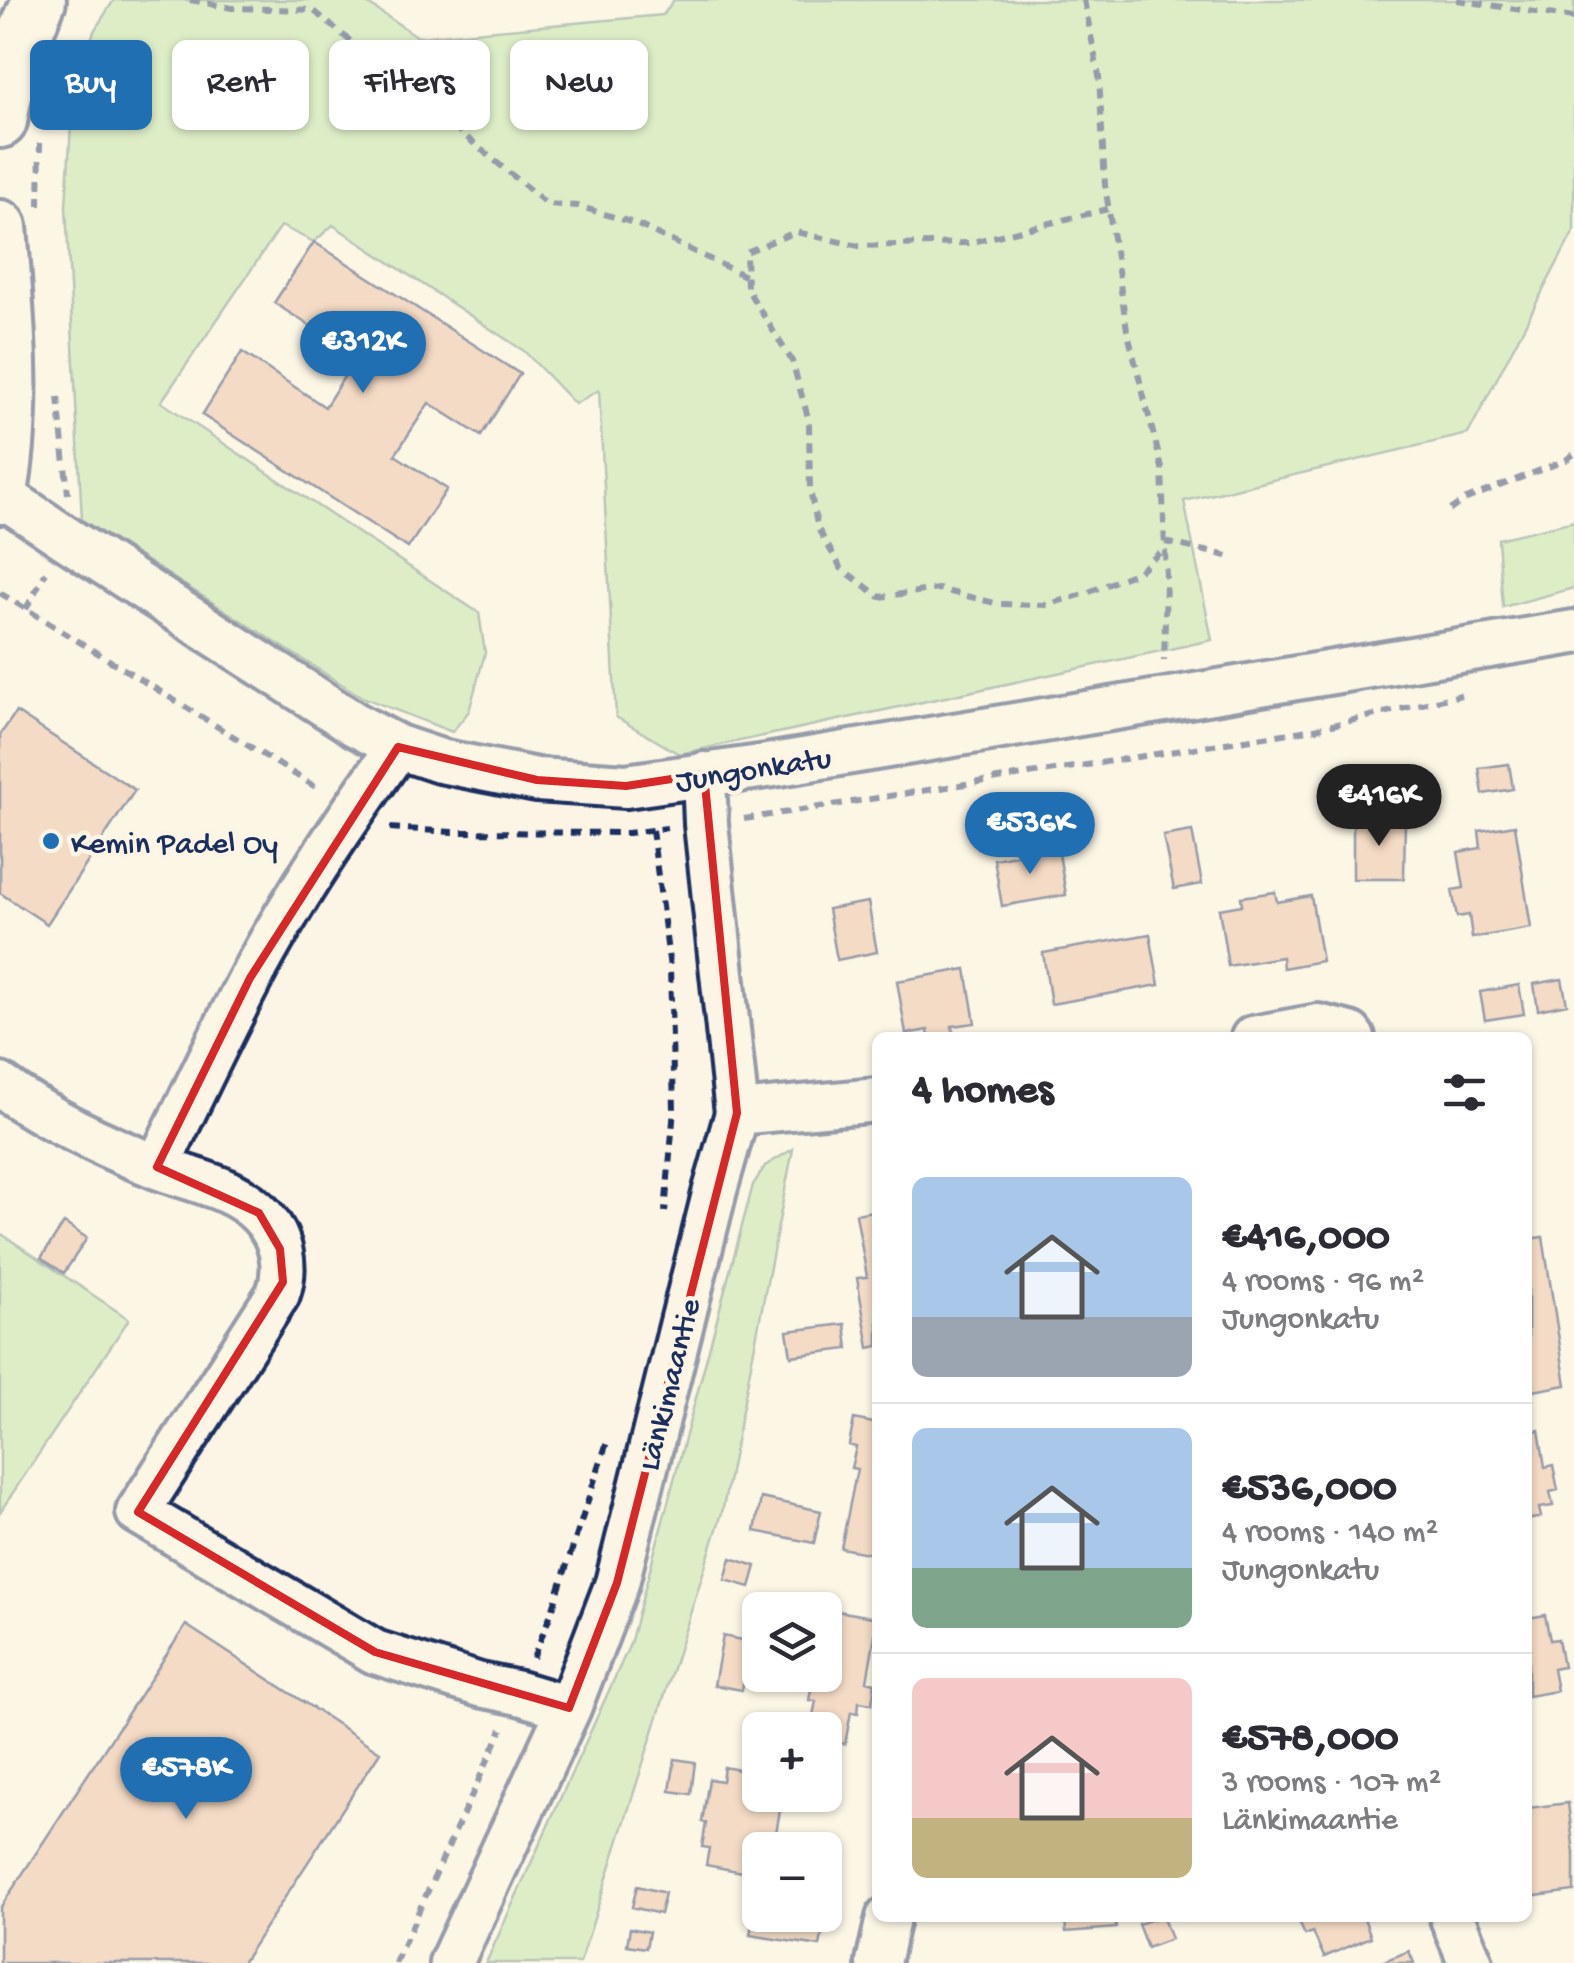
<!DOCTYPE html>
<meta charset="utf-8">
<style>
:root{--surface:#fff;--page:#f7f7f7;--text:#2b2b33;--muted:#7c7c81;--line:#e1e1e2;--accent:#1f6fb2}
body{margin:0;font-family:"Gochi Hand",sans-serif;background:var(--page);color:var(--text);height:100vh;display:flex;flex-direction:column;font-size:38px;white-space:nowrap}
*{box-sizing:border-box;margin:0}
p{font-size:32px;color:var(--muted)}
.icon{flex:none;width:55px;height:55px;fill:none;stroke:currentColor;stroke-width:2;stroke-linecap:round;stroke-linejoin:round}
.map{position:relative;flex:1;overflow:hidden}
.details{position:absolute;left:872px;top:1032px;width:660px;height:890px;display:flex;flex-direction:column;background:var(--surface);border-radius:15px;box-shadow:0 2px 8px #0004}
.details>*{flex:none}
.top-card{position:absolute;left:30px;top:40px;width:692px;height:90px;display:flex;gap:20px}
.controls{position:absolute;left:742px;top:1592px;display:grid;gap:20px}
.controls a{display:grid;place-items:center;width:100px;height:100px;border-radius:15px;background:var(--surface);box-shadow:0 2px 8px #0004;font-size:50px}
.price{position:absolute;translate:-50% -85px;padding:0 22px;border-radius:35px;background:var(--accent);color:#fff;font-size:32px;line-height:65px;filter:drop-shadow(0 2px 5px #0008)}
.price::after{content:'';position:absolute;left:50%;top:60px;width:30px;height:22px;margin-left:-15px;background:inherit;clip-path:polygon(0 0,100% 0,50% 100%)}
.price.active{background:#222;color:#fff}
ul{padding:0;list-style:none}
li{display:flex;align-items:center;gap:30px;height:250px;padding:0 40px}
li+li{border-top:2px solid var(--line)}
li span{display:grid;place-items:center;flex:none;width:280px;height:200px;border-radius:15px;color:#555}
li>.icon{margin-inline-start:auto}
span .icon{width:120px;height:120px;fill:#fffc;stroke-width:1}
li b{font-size:42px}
h2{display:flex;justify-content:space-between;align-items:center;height:120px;padding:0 40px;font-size:42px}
.pill{padding:0 35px;border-radius:15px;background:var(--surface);box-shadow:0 2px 8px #0004;font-size:35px;line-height:90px}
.pill.active{background:var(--accent);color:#fff}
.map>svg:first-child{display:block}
</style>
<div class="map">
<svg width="1574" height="1963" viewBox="0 0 1574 1963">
<rect width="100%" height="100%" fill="#fcf5e5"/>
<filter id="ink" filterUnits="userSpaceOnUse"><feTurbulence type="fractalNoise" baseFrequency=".01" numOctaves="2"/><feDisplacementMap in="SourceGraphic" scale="20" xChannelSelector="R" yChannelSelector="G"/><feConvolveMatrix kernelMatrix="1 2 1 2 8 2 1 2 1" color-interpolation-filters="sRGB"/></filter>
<g filter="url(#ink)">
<path fill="#b8e5a3" stroke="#6a8a80" stroke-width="2.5" d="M114 0H362L418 37 663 15 674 0H1574V231L1468 434 1184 501 1212 640 679 754 616 717 599 390 575 404 524 351 333 225 314 242 281 226 161 402 479 613 485 653 469 711 452 732 362 697 82 520 66 207 73 91 94 31Z
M1574 521V588L1503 607 1498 539Z
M793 1149 722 1513 580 1963H486L630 1644 753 1185 765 1166Z
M0 1233 129 1319 0 1512Z"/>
<path fill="#ecba9d" stroke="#1b2f5e" stroke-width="2.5" d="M314 242 520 374 481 436 429 403 395 455 447 489 408 548 202 415 242 352 325 407 357 356 274 303Z
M16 712 135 790 47 924 0 893V735Z
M1509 764 1513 789 1483 794 1479 768Z
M1353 819 1405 820 1404 879H1353Z
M1515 825 1531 928 1472 938 1469 915 1457 917 1452 890 1464 888 1458 852 1481 848 1479 831Z
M1192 831 1202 884 1174 889 1163 836Z
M1058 847 1066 895 1002 906 994 859Z
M1275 892 1277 902 1311 896 1322 961 1283 968 1282 957 1228 966 1219 909 1242 905 1241 897Z
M868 902 877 952 837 960 828 909Z
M1150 934 1159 985 1051 1004 1043 953Z
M966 969 975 1023 952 1026 954 1035 939 1038H929L928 1030 906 1034 897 981Z
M1562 979 1567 1004 1538 1010 1534 984Z
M1519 985 1524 1014 1485 1020 1480 992Z
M878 1210V1346L869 1348 857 1278 867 1277 856 1214Z
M64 1223 87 1238 64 1273 41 1258Z
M1543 1237 1566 1385 1528 1392V1239Z
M845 1324 848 1349 791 1356 787 1331Z
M854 1419 878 1424V1555L841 1548 857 1469 851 1468 856 1447 849 1445Z
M1539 1430 1545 1467 1553 1465 1558 1490 1550 1492 1553 1506 1539 1508 1541 1517 1528 1520V1432Z
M761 1498 821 1511 814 1543 755 1531Z
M731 1558 756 1566 750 1587 725 1580Z
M809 1606 878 1618 867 1681 875 1683 872 1704 859 1702 858 1713 851 1712 845 1744 825 1740V1730H810L816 1701 809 1700 814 1675H825V1610H808Z
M1545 1615 1550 1640 1558 1639 1563 1667 1553 1669 1557 1691 1528 1696V1618Z
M186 1625 380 1752 242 1963H0V1908Z
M723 1636 751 1642 742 1690 714 1685Z
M675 1759 695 1762 691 1794 670 1791Z
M724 1767 760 1774V1795H773L772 1798 782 1799 773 1850H760L758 1875 706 1865 709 1848 702 1847 706 1823 702 1822 709 1779 722 1781Z
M1568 1803 1574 1853V1891L1528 1897V1808Z
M760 1879V1915H825L827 1906 820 1946 750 1935Z
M637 1886 665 1893 660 1914 632 1907Z
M1065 1918H1115L1116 1928 1066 1932Z
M1157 1918H1163L1171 1939 1147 1948 1138 1924Z
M1297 1918H1364L1371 1937 1324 1957 1313 1932 1305 1935Z
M630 1928 649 1932 646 1948 627 1945Z
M1409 1951 1414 1963H1379Z"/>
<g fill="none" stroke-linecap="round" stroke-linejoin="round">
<g stroke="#1b2f5e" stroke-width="50">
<path id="minor" d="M0 494 64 537 356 725 398 747 440 761 537 780 626 786 767 766 1574 632
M1253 1038 1318 1026 1350 1034 1353 1038
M0 1085C48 1120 102 1145 157 1167 191 1180 235 1187 261 1215 281 1236 288 1266 278 1294L138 1512 375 1652 480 1685 519 1693 569 1708
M737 1113 878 1100
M157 1167C188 1105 217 1042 249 981 292 899 345 822 398 747
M1452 1918 1471 1963
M451 1963 569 1708 617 1583 715 1190 737 1113 706 824 704 774
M878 1963 888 1918"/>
</g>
<g stroke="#1b2f5e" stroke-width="60">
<path id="tertiary" d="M0 121 9 73 39 0
M0 227C7 316 17 408 0 497"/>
</g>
<path stroke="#1b2f5e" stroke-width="6" stroke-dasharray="10 8" stroke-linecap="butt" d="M190 0 232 8 313 10 547 204 578 206 634 223 747 277
M1084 0 1099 76 1105 185 1127 330 1162 468 1166 579 1164 661
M1457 0 1574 18
M39 206 40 143
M1108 209 968 243 859 246 796 232 746 252 747 289 792 361 809 421 810 490 818 529 841 568 880 597 938 589 999 604 1046 605 1084 594 1138 572 1164 549
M58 397 68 494
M1450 510 1464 500 1566 460 1574 454
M1165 542 1232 557
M0 593 322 791
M26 609 46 572
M744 819 1315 729 1461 695
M390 828 452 832 628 833 667 828
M652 830 670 968 674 1109 665 1212
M533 1658 552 1611 607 1442
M395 1963 502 1729"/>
<use href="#minor" stroke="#fcf5e5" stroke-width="42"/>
<use href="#tertiary" stroke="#fcf5e5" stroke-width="52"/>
</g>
</g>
<path d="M0 0H1574V1963H0ZM398 747 537 780 626 786 704 774 737 1113 617 1583 569 1708 375 1652 138 1512 283 1282 280 1249 259 1213 157 1167 250 978Z" fill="#fcf5e5" fill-opacity=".55" fill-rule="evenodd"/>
<path fill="none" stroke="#d62828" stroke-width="8" stroke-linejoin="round" d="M398 747 537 780 626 786 704 774 737 1113 617 1583 569 1708 375 1652 138 1512 283 1282 280 1249 259 1213 157 1167 250 978Z"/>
<circle fill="#1f6fb2" stroke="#fcf5e5" stroke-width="4" cx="51" cy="841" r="10"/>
<g text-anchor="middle" stroke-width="9" stroke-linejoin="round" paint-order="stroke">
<g font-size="32" fill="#1b2f5e" stroke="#fcf5e5">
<text transform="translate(753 767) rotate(-9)" y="11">Jungonkatu</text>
<text transform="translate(667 1384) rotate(-76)" y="11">Länkimaantie</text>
</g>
<g font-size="32" fill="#1b2f5e" stroke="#fcf5e5" text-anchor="start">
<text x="71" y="852">Kemin Padel Oy</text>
</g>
</g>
</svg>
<div class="controls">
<a><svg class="icon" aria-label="layers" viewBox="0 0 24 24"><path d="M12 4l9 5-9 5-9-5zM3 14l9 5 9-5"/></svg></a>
<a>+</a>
<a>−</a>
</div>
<b class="price" style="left:363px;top:396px">€312K</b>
<b class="price active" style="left:1379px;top:849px">€416K</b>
<b class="price" style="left:1030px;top:877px">€536K</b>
<b class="price" style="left:186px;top:1822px">€578K</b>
<div class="top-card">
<a class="pill active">Buy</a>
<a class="pill">Rent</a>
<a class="pill">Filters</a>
<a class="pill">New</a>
</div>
<section class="details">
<h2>4 homes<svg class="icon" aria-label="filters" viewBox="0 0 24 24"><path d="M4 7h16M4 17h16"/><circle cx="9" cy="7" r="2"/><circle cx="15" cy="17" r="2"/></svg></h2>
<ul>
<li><span style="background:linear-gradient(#a9c7e8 70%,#9aa5b1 0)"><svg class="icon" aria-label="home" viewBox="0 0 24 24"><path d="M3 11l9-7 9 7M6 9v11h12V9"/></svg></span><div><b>€416,000</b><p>4 rooms · 96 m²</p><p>Jungonkatu</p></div></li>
<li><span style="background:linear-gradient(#a9c7e8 70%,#7fa58c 0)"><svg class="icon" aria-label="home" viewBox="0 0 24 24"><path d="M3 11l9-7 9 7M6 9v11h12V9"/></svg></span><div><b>€536,000</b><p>4 rooms · 140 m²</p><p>Jungonkatu</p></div></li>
<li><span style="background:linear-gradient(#f6c9c9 70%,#c2b280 0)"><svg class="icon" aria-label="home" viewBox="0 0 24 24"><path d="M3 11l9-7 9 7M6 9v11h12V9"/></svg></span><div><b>€578,000</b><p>3 rooms · 107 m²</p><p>Länkimaantie</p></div></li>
</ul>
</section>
</div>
